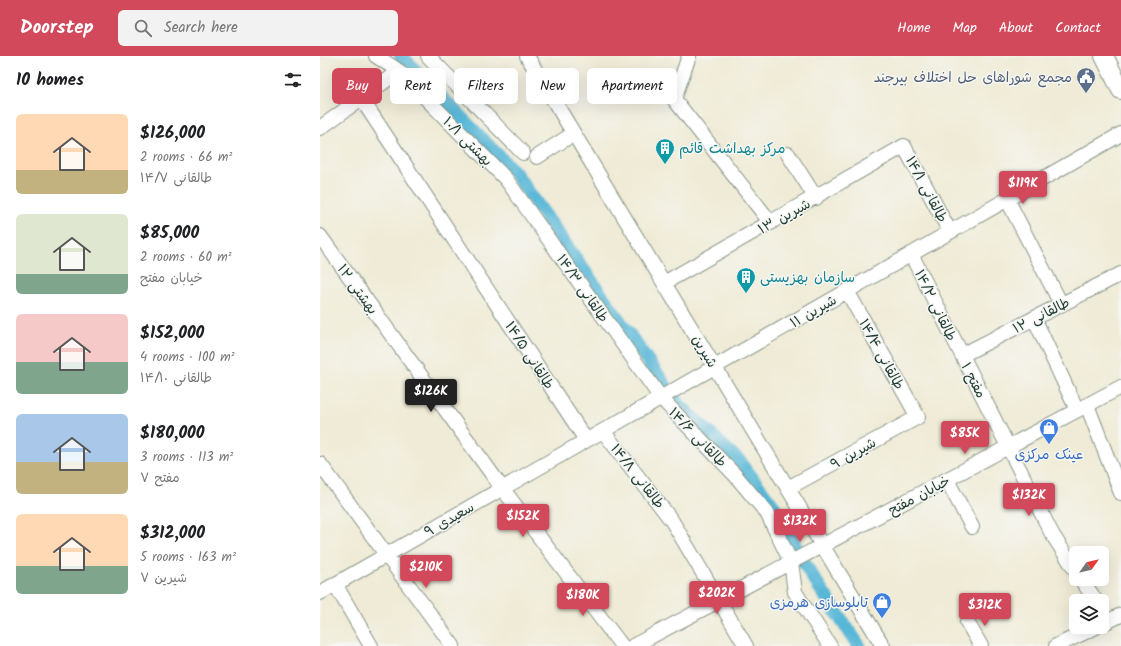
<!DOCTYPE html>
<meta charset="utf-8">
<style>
:root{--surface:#fff;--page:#f2f2f2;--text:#202124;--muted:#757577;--accent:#d1495b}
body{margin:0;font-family:Kalam,"Playpen Sans Arabic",sans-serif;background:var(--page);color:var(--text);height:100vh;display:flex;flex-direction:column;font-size:15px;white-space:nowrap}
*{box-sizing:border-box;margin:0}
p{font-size:13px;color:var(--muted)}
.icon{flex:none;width:22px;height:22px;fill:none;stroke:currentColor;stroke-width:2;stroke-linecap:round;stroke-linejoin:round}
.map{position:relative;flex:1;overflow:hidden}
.sheet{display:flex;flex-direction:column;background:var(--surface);width:320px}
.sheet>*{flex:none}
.guide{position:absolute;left:12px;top:12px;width:380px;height:36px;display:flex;gap:8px}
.needle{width:26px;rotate:56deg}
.buttons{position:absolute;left:749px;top:490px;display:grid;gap:8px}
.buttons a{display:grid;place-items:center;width:40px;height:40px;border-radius:6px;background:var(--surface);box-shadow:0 4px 16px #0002;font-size:20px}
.price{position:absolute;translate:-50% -34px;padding:0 9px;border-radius:4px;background:var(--accent);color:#fff;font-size:13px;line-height:26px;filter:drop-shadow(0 1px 2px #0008)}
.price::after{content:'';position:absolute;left:50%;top:24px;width:12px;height:9px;margin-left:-6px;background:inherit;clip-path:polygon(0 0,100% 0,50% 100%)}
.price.selected{background:#222;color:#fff}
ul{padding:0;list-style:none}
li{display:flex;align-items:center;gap:12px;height:100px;padding:0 16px}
li span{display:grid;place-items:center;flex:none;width:112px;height:80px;border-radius:6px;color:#555}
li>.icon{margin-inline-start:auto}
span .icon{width:48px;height:48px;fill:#fffc;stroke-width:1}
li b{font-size:17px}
h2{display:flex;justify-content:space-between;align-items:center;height:48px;padding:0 16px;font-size:17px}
.pill{padding:0 14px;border-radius:6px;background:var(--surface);box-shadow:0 4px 16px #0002;font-size:14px;line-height:36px}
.pill.selected{background:var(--accent);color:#fff}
header{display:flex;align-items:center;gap:24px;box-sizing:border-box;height:56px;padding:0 20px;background:var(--accent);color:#fff}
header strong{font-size:19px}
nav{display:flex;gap:22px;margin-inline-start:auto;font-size:14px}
.search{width:280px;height:36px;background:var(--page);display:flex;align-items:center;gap:10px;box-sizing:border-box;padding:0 14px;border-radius:6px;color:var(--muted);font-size:15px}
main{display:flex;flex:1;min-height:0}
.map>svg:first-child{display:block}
</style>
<header>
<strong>Doorstep</strong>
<div class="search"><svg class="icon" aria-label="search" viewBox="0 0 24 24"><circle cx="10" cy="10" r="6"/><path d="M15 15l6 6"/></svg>Search here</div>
<nav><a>Home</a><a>Map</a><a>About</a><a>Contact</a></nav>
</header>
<main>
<section class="sheet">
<h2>10 homes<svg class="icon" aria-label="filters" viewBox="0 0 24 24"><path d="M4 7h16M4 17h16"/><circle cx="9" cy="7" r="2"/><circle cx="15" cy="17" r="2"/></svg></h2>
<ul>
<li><span style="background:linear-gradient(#ffd9b3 70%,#c2b280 0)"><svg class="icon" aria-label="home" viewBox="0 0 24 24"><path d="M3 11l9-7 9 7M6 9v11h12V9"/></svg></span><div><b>$126,000</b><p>2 rooms · 66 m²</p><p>طالقانی ۱۴/۷</p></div></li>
<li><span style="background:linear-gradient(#dfe7d0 75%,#7fa58c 0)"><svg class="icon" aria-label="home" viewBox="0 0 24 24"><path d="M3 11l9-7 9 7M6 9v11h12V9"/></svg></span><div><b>$85,000</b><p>2 rooms · 60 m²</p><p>خیابان مفتح</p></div></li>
<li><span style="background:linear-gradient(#f6c9c9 60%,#7fa58c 0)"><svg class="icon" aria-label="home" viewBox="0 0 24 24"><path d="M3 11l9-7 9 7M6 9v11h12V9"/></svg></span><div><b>$152,000</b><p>4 rooms · 100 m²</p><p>طالقانی ۱۴/۱۰</p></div></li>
<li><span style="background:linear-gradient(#a9c7e8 60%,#c2b280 0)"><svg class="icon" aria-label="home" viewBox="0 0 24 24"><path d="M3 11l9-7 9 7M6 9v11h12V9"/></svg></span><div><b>$180,000</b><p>3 rooms · 113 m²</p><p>مفتح ۷</p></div></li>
<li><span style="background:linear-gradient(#ffd9b3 65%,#7fa58c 0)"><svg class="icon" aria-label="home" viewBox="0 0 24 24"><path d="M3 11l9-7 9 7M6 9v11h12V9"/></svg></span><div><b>$312,000</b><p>5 rooms · 163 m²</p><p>شیرین ۷</p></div></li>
</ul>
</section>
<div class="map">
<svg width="801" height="590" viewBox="0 0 801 590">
<rect width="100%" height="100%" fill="#f6f6f2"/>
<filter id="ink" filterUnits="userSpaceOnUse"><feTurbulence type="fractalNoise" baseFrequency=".025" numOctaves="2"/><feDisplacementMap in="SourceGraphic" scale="8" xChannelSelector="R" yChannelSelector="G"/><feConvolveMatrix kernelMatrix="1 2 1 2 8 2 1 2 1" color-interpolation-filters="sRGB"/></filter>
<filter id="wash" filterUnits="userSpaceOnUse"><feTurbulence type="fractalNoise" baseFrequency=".012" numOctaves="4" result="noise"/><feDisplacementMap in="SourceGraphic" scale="16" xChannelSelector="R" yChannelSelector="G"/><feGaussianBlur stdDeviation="0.9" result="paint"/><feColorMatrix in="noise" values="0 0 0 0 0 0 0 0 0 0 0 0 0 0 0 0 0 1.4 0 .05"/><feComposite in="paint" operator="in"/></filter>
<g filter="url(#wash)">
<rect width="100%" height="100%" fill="#efebd6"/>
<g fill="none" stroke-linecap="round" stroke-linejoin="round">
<path stroke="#59b7d7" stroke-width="14" d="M81 0 195 117 359 349 420 406 454 451 490 517 539 590"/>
</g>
</g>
<g filter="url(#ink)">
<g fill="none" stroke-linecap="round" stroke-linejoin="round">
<g stroke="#879485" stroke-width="16">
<path id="minor" d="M56 0 79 15 186 123 341 342 415 419 447 457 471 506 475 536 510 590
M108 0 203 97
M207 0 563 590
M369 0 354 43 451 167
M41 42 266 384
M0 72 79 15
M468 98 496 142
M217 101 253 78
M687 143 741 248
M0 180 182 432 302 590
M591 198 732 478 756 515
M344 227 584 90 630 176
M714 262 757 354
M642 299 801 218
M767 349 801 437
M283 375 352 465 426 590
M0 408 133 590
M627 424 652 471
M468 432 598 361 527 235
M761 523 776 545
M15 528 51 590
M0 537 801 78
M647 566 661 590
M782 568 801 559
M313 590 801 331
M736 590 776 571"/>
</g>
<g stroke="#879485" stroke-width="20">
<path id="major" d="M784 0 801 34"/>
</g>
<use href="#minor" stroke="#fff" stroke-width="14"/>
<use href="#major" stroke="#fff" stroke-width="18"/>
</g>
</g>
<defs>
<g id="civic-pin" transform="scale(1)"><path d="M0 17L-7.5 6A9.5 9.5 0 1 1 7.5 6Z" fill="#5c6f8a" stroke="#f6f6f2"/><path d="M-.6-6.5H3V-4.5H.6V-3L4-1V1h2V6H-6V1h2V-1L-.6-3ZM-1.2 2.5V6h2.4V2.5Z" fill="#fff"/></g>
<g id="building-pin" transform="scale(1)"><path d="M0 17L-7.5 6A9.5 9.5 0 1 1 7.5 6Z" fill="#0f9aa8" stroke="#f6f6f2"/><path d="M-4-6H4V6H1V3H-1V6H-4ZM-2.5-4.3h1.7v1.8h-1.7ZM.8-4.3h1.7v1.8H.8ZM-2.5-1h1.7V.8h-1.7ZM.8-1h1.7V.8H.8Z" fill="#fff"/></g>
<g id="shop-pin" transform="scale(1)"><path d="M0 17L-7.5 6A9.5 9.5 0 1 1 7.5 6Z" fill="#3f7fe0" stroke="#f6f6f2"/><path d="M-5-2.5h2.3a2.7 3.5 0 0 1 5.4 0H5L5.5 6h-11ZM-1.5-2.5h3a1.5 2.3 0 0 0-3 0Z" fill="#fff"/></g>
</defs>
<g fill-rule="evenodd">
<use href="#civic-pin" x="766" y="21"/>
<use href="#building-pin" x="345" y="92"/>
<use href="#building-pin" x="426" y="221"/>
<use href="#shop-pin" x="729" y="372"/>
<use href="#shop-pin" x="562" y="546"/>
</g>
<g text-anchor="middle" stroke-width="3" stroke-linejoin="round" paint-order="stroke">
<g font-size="14" fill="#4e5e75" stroke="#f6f6f2" text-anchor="end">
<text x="752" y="26">مجمع شوراهای حل اختلاف بیرجند</text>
</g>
<g font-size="14" fill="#1f3d34" stroke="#f6f6f2">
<text transform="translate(148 85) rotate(45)" y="5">بهشتی ۱۰/۱</text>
<text transform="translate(607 133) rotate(62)" y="5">طالقانی ۱۴/۱</text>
<text transform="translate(464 160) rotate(-29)" y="5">شیرین ۱۳</text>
<text transform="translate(263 232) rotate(55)" y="5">طالقانی ۱۴/۳</text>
<text transform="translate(38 233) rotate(54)" y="5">بهشتی ۱۲</text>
<text transform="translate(616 249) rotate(64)" y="5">طالقانی ۱۴/۲</text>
<text transform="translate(493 255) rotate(-30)" y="5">شیرین ۱۱</text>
<text transform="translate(721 259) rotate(-27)" y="5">طالقانی ۱۲</text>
<text transform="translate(385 295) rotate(59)" y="5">شیرین</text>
<text transform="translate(562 298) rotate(61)" y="5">طالقانی ۱۴/۴</text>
<text transform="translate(210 299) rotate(57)" y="5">طالقانی ۱۴/۵</text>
<text transform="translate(654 324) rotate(63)" y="5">مفتح ۱</text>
<text transform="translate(378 381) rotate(46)" y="5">طالقانی ۱۴/۶</text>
<text transform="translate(533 397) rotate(-29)" y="5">شیرین ۹</text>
<text transform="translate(318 420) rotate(52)" y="5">طالقانی ۱۴/۸</text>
<text transform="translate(599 439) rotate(-28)" y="5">خیابان مفتح</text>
<text transform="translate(129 463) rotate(-30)" y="5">سعیدی ۹</text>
</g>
<g font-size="14" fill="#0d838f" stroke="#f6f6f2" text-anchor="start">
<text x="359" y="97">مرکز بهداشت قائم</text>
<text x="440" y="226">سازمان بهزیستی</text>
</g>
<g font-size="14" fill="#366cbe" stroke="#f6f6f2">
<text x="729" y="403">عینک مرکزی</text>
<text x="548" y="551" text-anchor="end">تابلوسازی هرمزی</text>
</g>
</g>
</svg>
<div class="buttons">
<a><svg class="needle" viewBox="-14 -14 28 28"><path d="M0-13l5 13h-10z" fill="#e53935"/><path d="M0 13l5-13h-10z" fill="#757577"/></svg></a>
<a><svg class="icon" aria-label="layers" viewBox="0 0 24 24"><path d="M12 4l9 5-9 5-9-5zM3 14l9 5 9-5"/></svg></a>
</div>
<b class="price" style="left:703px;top:149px">$119K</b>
<b class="price selected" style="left:111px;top:357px">$126K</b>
<b class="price" style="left:645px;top:399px">$85K</b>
<b class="price" style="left:709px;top:461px">$132K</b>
<b class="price" style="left:203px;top:482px">$152K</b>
<b class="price" style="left:480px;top:487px">$132K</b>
<b class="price" style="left:106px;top:533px">$210K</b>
<b class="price" style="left:397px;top:559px">$202K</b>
<b class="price" style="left:263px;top:561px">$180K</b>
<b class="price" style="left:665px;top:571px">$312K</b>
<div class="guide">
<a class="pill selected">Buy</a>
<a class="pill">Rent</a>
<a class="pill">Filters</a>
<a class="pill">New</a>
<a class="pill">Apartment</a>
</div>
</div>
</main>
